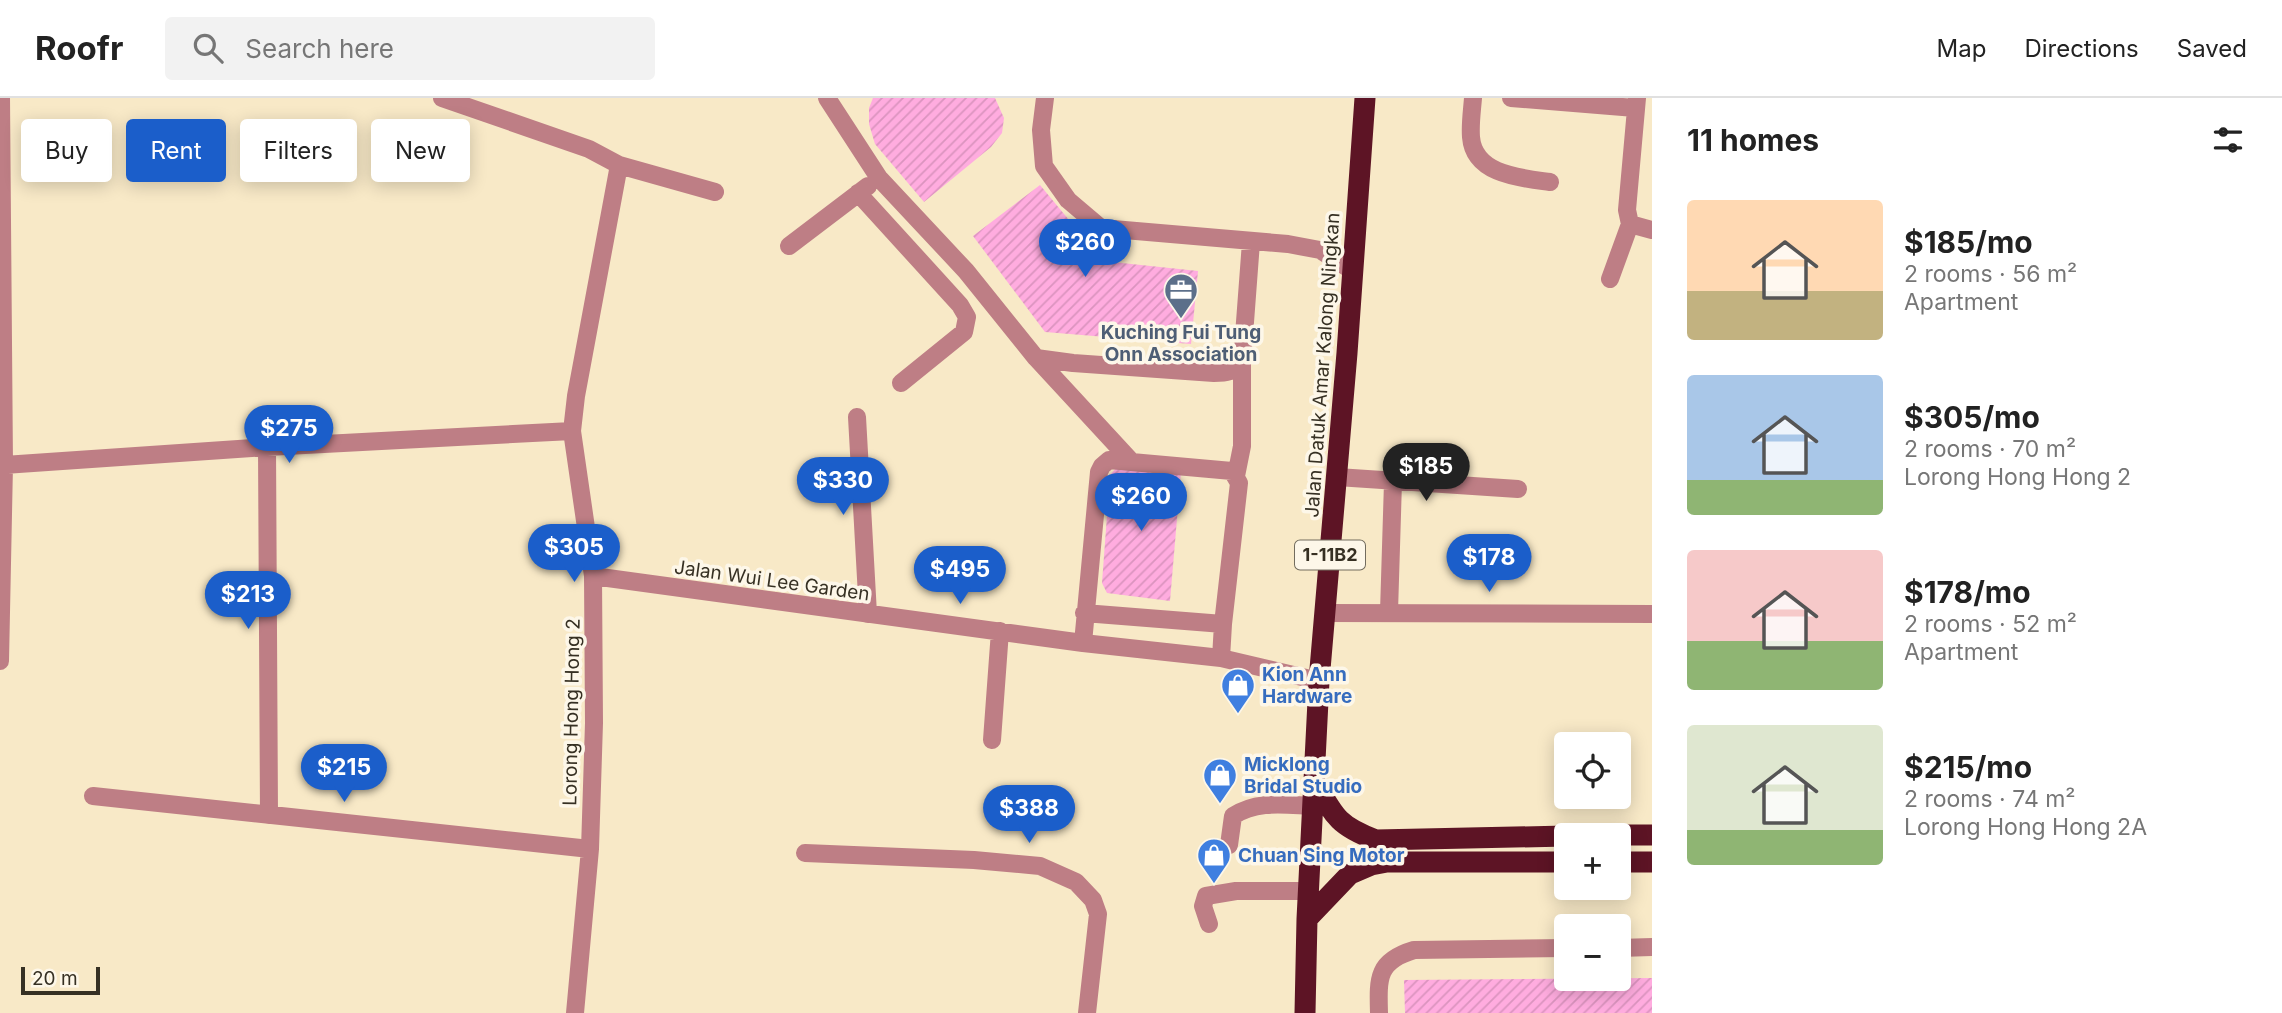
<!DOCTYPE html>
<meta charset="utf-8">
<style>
:root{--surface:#fff;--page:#f2f2f2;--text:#222;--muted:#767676;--line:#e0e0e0;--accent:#1b5eca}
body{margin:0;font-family:Inter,sans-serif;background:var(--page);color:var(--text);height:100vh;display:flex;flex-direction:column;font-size:26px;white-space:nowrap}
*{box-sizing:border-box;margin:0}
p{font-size:23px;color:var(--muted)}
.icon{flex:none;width:38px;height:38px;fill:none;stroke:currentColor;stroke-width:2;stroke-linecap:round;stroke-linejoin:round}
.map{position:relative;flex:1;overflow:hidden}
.sheet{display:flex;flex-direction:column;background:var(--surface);width:630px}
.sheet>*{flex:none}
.banner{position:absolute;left:21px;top:21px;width:665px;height:63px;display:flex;gap:14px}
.fabs{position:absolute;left:1554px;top:634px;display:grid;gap:14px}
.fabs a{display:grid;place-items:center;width:77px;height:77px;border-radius:7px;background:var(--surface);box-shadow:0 4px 18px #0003;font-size:35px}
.scale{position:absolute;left:21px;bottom:18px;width:79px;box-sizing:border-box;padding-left:7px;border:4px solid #363023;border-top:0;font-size:19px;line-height:24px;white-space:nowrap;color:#363023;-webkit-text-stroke:5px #fdf7e9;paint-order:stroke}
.price{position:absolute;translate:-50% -60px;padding:0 16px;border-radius:24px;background:var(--accent);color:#fff;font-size:23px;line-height:46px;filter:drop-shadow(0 2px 4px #0008)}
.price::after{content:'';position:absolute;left:50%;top:42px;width:21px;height:16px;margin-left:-10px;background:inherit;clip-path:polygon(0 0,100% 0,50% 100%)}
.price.selected{background:#222;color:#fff}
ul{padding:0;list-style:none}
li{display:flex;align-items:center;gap:21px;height:175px;padding:0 35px}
li span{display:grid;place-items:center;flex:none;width:196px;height:140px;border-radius:7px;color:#555}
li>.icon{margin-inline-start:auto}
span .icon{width:84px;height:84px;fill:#fffc;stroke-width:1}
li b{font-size:30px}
h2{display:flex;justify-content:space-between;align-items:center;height:84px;padding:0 35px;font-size:30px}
.chip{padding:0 24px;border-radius:7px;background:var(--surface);box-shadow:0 4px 18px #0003;font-size:24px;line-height:63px}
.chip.selected{background:var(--accent);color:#fff}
header{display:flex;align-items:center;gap:42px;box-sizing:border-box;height:98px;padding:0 35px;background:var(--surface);border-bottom:2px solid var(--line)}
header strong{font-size:33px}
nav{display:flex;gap:38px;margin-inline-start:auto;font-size:24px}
.search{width:490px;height:63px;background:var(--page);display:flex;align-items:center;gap:18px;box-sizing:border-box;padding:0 24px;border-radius:7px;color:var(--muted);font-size:26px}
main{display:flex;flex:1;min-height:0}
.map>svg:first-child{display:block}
</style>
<header>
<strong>Roofr</strong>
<div class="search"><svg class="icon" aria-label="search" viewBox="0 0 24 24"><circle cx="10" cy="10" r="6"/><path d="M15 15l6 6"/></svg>Search here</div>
<nav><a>Map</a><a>Directions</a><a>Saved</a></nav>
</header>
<main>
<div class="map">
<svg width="1652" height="915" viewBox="0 0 1652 915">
<defs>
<pattern id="building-hatch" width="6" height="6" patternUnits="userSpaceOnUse" patternTransform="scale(1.75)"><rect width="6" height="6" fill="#ffacdf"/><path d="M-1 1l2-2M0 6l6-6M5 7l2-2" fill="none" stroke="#db94bf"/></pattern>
</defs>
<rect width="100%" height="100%" fill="#f8e9c7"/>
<path fill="url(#building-hatch)" d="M873 0H995L1004 20 1002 35 991 49 924 104 875 46 869 26V10Z
M1040 87 1103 163 1198 173 1191 246 1045 234 973 138Z
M1117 369 1181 374 1170 503 1107 495 1102 485 1110 377Z
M1652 880V915H1405L1404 882Z"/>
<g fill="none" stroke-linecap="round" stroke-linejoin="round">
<path stroke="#be7e85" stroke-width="18" d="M442 0 589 51 619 67 715 94
M827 0 879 80 966 173 1036 260 1073 265 1214 275C1226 275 1234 274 1242 264
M1045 0 1041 32 1044 68 1068 102 1101 130 1288 146 1320 152 1351 172
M1473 0C1472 13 1470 26 1471 39 1474 77 1521 80 1550 84
M1511 0 1635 10
M858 95 960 207 967 219 964 234 901 285
M1630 126 1652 132
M789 148 868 88
M1610 181 1630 126 1627 112 1637 0
M1036 260 1132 364
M857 319 868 516
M267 349 269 717
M4 367 267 349 572 333
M1236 378 1242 348V264L1251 144
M1337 379 1518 391
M593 478 1083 545 1221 560 1319 583
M1389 514 1393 384
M1084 515 1223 526
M1325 515 1652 516
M1083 545 1099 374 1102 368 1109 362 1232 373 1239 385 1223 526 1221 560
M0 563 4 367 1 0
M992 642 1000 533
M93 698 590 751
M1229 747 1233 718C1257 702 1285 707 1313 708
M805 755 974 762 1040 768 1076 784 1093 802 1098 816 1087 915
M1209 826 1203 808 1206 798 1236 793H1309
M1619 850 1652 849
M575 915 590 751 594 625 593 478 572 333 576 298 619 67
M1379 915C1378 880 1377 863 1414 852L1566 850"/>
<path stroke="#5d1425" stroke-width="21" d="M1315 684C1334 718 1338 728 1376 742L1566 738
M1619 737H1652
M1619 764H1652
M1307 821 1350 776 1371 767 1387 764H1566
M1305 915 1307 821 1319 583 1347 255 1365 0"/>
</g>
<defs>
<g id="office-pin" transform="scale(1.75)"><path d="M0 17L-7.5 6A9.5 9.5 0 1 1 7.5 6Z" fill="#5c6f8a" stroke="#fdf7e9"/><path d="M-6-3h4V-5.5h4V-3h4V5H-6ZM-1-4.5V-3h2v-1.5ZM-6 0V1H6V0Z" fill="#fff"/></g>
<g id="shop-pin" transform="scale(1.75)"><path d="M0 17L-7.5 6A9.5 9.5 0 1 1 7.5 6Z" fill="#3f7fe0" stroke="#fdf7e9"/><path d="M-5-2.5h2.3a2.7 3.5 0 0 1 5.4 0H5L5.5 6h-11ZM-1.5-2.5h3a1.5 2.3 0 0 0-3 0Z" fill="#fff"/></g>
</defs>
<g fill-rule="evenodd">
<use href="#office-pin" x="1181" y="192"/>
<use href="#shop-pin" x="1238" y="587"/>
<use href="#shop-pin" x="1220" y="677"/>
<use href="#shop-pin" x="1214" y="757"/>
</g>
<g text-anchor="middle" stroke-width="7" stroke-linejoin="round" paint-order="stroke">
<rect fill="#fdf7e9" stroke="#726c5e" stroke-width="2" x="1295" y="442.5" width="70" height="29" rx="5"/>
<g font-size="18" font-weight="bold" fill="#363023">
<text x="1330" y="463">1-11B2</text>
</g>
<g font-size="19" font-weight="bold" fill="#4e5e75" stroke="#fdf7e9">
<text x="1181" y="241">Kuching Fui Tung<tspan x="1181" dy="22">Onn Association</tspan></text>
</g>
<g font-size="19" fill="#363023" stroke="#fdf7e9">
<text transform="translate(1322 267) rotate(-86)" y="7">Jalan Datuk Amar Kalong Ningkan</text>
<text transform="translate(772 482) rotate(8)" y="7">Jalan Wui Lee Garden</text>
<text transform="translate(571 614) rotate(-89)" y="7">Lorong Hong Hong 2</text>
</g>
<g font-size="19" font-weight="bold" fill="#366cbe" stroke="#fdf7e9" text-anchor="start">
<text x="1262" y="583">Kion Ann<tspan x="1262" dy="22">Hardware</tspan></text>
<text x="1244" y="673">Micklong<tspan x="1244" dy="22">Bridal Studio</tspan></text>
<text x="1238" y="764">Chuan Sing Motor</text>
</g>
</g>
</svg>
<div class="fabs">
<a><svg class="icon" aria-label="locate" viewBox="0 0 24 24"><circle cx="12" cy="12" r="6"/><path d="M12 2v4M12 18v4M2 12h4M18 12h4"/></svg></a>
<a>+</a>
<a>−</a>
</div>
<div class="scale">20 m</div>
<b class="price" style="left:1085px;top:181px">$260</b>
<b class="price" style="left:289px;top:367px">$275</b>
<b class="price selected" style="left:1426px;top:405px">$185</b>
<b class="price" style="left:843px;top:419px">$330</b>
<b class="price" style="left:1141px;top:435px">$260</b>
<b class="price" style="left:574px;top:486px">$305</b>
<b class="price" style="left:1489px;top:496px">$178</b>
<b class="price" style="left:960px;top:508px">$495</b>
<b class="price" style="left:248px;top:533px">$213</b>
<b class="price" style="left:344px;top:706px">$215</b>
<b class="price" style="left:1029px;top:747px">$388</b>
<div class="banner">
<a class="chip">Buy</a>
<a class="chip selected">Rent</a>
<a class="chip">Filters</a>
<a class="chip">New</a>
</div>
</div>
<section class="sheet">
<h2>11 homes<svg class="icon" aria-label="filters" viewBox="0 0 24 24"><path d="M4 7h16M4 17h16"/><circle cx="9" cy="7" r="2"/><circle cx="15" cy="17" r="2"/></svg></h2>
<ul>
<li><span style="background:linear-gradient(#ffd9b3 65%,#c2b280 0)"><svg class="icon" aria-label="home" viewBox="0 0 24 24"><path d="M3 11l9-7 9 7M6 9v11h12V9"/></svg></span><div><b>$185/mo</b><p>2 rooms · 56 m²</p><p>Apartment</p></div></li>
<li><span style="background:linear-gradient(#a9c7e8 75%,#8fb573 0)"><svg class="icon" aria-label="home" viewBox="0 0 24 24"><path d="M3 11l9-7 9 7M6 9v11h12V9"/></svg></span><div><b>$305/mo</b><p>2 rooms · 70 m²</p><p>Lorong Hong Hong 2</p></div></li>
<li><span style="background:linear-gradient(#f6c9c9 65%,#8fb573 0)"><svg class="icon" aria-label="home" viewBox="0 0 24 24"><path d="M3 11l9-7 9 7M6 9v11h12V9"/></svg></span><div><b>$178/mo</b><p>2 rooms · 52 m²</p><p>Apartment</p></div></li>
<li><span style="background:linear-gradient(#dfe7d0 75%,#8fb573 0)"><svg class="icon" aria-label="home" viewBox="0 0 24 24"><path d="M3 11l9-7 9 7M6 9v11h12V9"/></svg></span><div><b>$215/mo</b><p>2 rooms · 74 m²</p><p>Lorong Hong Hong 2A</p></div></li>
</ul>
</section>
</main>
